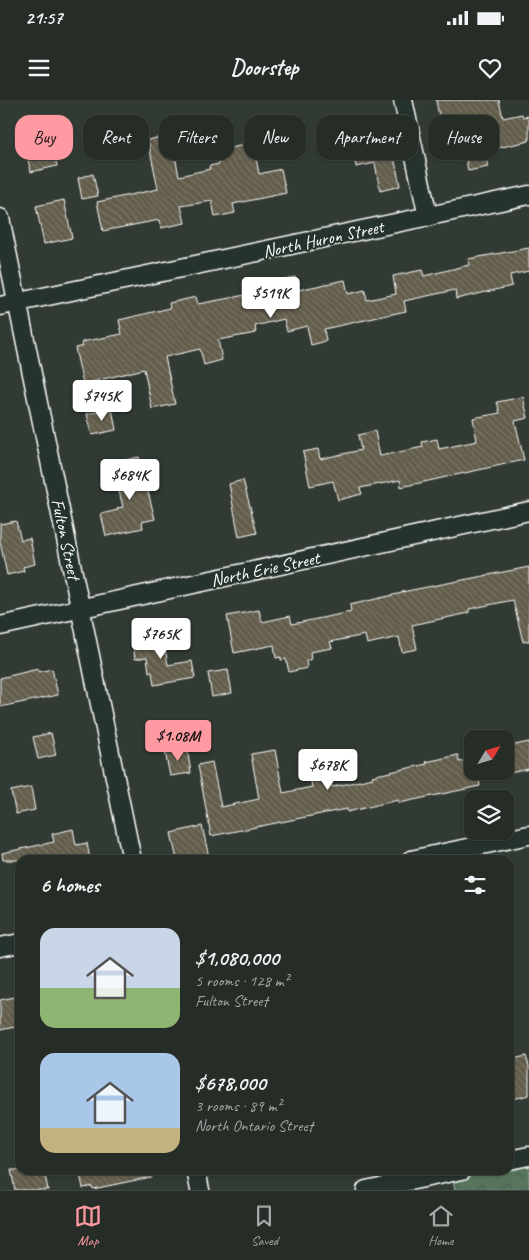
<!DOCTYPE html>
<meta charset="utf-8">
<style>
:root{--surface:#262c26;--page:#323832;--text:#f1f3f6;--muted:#a4a7a7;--line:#424843;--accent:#ff9aa2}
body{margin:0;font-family:Caveat,sans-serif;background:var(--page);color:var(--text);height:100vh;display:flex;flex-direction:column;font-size:19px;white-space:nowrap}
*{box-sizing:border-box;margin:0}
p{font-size:16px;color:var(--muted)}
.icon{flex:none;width:28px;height:28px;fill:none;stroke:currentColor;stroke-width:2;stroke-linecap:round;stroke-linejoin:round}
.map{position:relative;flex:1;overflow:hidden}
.panel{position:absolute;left:15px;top:755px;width:499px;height:320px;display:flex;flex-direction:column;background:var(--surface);border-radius:15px;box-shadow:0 1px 4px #0004,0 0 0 1px var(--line)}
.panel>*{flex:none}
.top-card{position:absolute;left:15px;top:15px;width:500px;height:45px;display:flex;gap:10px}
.needle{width:32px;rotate:52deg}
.buttons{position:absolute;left:464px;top:630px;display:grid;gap:10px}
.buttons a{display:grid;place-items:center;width:50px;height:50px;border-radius:10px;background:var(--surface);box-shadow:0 1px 4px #0004,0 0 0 1px var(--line);font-size:25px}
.price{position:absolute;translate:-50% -42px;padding:0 11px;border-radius:5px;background:#fff;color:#222;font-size:16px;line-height:32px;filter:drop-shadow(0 1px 2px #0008)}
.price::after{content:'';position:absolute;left:50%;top:30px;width:15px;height:11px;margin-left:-8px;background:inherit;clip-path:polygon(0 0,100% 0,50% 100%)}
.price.on{background:var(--accent);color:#111}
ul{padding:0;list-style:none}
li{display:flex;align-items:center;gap:15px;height:125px;padding:0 25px}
li span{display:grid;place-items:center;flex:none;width:140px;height:100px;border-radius:15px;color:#555}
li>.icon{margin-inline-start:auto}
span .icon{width:60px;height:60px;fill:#fffc;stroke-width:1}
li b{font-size:21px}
h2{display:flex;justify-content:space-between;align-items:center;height:60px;padding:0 25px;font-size:21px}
.chip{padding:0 18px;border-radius:15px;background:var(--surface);box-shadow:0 1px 4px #0004,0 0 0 1px var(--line);font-size:18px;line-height:45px}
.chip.on{background:var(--accent);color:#111}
.status{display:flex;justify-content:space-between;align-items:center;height:35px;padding:0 25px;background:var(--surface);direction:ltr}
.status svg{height:14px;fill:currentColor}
header{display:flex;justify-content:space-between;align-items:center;height:65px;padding:0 25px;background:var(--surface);font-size:22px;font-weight:600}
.tabs{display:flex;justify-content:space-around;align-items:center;height:70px;border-top:1px solid var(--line);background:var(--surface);font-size:14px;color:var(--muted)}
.tabs a{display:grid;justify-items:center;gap:2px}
.tabs .on{color:var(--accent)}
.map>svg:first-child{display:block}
</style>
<div class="status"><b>21:57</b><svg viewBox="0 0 49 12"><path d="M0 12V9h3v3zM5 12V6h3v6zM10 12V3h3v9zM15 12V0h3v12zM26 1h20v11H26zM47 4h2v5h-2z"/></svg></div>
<header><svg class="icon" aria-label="menu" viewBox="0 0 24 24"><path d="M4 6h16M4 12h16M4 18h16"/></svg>Doorstep<svg class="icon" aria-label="heart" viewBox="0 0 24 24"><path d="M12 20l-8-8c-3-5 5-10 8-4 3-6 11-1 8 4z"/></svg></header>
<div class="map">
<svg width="529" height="1090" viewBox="0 0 529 1090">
<defs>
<pattern id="park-crowns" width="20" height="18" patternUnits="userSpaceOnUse" patternTransform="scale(1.25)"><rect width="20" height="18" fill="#57745b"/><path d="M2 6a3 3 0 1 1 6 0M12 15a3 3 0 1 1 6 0" fill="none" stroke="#505c52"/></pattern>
<pattern id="building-back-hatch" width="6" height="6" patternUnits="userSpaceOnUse" patternTransform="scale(1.25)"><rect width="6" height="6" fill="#625c4b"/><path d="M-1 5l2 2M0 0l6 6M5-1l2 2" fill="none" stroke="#7a7466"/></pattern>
</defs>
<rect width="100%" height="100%" fill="#323b33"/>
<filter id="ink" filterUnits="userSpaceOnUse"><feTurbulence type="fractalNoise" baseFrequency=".02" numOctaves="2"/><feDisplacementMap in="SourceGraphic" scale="10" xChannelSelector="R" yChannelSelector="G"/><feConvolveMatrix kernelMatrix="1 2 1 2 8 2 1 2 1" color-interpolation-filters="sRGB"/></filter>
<g filter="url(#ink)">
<path fill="url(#park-crowns)" stroke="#abbaad" d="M529 1056V1090H455L451 1072 462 1070H509V1060Z"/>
<path fill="url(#building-back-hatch)" stroke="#fff" d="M436 0H499L503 18 522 14 523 17 529 16V41L484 51 488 67 468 71 466 59 455 61 445 15 439 16Z
M389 32 400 86 380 91 375 63 356 67 351 42 371 38 370 36Z
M171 35 179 76 210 69 209 66 219 64 217 51 253 43 259 74 281 69 286 93 233 104 235 113 215 117 212 101 181 106 185 123 161 128 159 120 103 131 97 102 158 89 148 40Z
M52 43 57 66 31 72 25 48Z
M93 74 98 96 82 99 78 78Z
M64 100 72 138 44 144 36 106Z
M529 148V171L510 175 512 186 456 199 455 190 404 201 406 211 324 229 326 241 311 245 307 226 287 231 284 219 255 226 256 233 218 240 222 260 204 265 200 249 165 257 175 304 152 309 144 269 83 284 75 248 83 246 82 242 122 234 119 220 170 208 169 203 196 197 198 204 277 189 275 181 295 177 298 190 345 180 348 194 365 190 367 200 396 194 393 176 422 170 424 176 469 165 468 159Z
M523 297 528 318 515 321 524 360 401 387 400 380 360 388 362 394 338 400 333 381 310 386 303 352 318 349 320 359 361 350 358 335 375 331 380 356 423 347 422 342 437 339 439 349 477 341 473 318 500 313 497 302Z
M112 309 116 330 92 335 87 314Z
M139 357 155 419 142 422 143 428 106 436 101 414 118 410 117 408 123 407 119 391 123 390 117 362Z
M243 380 257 433 239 437 229 384Z
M16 421 21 440 30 438 35 464 23 467 24 471 7 475 0 442V424Z
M529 467V541L523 542 513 500 469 509V513L412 525 417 549 402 552 399 537 367 544 365 535 330 542 332 548 310 552 311 559 306 561 307 568 289 572 286 559 281 560V557L276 558 274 545 234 553 227 516 259 510 262 522 290 516 292 524 351 512 350 505 402 493V492Z
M162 532 168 565 192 561 195 578 154 585 152 572H149L147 557 135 559 132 537Z
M38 569V572L52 569 58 595 0 607V578Z
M228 570 232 593 212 597 208 573Z
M51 633 56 655 38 659 33 637Z
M529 642V669L505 674V647Z
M187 648 191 673 170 676 165 652Z
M275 650 283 693 312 687 306 656 325 652 332 687 373 678 372 676 427 664 426 662 458 655 459 662 472 659V671H477L480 686 399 703 398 700 347 712V709L336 711 211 736 198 665 212 662 221 707 259 699 251 654Z
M31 687 35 710 16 714 11 691Z
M202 726 209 757 193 760H177L171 733Z
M73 729 76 745 87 743 90 760H3L2 753 54 742 52 734Z
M20 896V926L0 930V900Z
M526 956 529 966V995L509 1000V960Z
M11 1070H44L48 1090H15Z
M79 1070H150L151 1077 93 1089 92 1086 83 1088Z"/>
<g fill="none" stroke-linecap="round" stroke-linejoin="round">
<g stroke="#fff" stroke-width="21">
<path id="street" d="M403 0 428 117
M0 118 132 760
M0 206 529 95
M0 526 529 411
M411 760 529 735
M0 847 20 843
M509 1060 529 1056
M196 1070 200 1090
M366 1090 462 1070"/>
</g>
<use href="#street" stroke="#26332d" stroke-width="18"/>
</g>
</g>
<g text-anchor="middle" stroke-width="4" stroke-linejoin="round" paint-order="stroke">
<g font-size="18" fill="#fff" stroke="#26332d">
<text transform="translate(323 139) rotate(-12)" y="6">North Huron Street</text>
<text transform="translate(66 439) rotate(78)" y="6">Fulton Street</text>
<text transform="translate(265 469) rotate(-12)" y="6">North Erie Street</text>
</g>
</g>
</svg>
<div class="buttons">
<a><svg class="needle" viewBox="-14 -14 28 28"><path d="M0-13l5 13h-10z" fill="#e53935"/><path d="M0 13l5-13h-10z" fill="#a4a7a7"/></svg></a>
<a><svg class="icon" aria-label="layers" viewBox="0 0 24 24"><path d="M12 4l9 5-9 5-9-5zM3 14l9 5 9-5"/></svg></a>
</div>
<b class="price" style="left:271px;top:219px">$519K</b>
<b class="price" style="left:102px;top:322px">$745K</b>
<b class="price" style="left:130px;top:401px">$684K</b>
<b class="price" style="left:161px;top:560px">$765K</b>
<b class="price on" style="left:178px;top:662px">$1.08M</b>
<b class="price" style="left:328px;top:691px">$678K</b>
<div class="top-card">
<a class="chip on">Buy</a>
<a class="chip">Rent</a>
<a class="chip">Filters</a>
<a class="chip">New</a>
<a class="chip">Apartment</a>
<a class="chip">House</a>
</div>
<section class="panel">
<h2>6 homes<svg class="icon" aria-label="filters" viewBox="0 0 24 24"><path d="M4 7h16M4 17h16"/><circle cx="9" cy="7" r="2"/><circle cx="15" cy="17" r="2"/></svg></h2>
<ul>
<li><span style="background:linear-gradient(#c9d6e8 60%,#8fb573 0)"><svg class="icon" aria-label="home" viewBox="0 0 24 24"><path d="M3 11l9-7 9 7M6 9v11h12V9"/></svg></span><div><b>$1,080,000</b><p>5 rooms · 128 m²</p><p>Fulton Street</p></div></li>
<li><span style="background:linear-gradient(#a9c7e8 75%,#c2b280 0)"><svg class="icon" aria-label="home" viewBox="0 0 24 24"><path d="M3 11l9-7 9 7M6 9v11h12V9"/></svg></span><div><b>$678,000</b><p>3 rooms · 89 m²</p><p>North Ontario Street</p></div></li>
</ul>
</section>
</div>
<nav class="tabs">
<a class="on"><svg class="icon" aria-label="map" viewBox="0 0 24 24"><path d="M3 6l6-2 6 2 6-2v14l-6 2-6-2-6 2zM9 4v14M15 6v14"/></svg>Map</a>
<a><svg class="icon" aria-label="saved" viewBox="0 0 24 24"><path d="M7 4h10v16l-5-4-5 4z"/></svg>Saved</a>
<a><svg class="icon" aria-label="home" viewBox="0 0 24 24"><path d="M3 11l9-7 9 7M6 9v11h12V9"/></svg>Home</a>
</nav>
